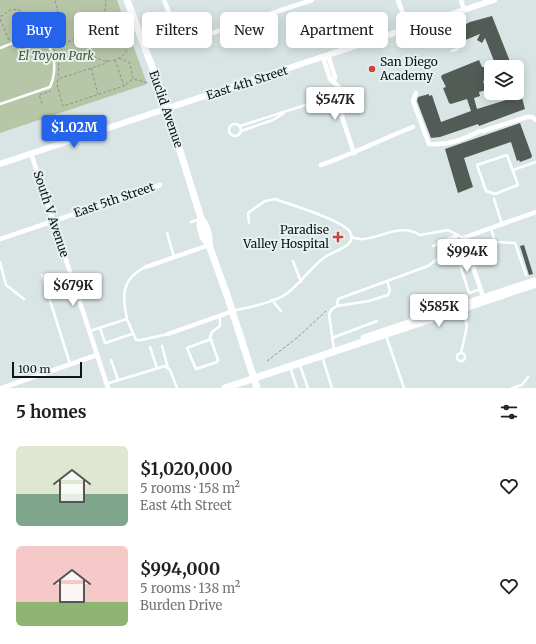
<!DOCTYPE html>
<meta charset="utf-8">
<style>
:root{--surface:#fff;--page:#f2f2f2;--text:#202124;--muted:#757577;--accent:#2563eb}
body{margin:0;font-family:Merriweather,serif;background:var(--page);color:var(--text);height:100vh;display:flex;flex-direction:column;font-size:15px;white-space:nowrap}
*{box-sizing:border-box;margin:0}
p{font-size:13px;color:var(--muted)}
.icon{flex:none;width:22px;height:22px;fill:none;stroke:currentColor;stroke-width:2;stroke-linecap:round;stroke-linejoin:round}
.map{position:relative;height:388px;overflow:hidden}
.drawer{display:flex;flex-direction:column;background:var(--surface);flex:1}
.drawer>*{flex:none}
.guide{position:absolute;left:12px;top:12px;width:512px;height:36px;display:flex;gap:8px}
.buttons{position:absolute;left:484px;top:60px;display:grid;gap:8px}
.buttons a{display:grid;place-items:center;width:40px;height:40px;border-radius:6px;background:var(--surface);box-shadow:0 2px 10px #0003;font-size:20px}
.scale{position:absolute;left:12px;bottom:10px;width:70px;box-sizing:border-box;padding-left:4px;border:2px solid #0f1313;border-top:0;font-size:11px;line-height:14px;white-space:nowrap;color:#0f1313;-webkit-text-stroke:3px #e6f2f2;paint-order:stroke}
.price{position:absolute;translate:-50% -34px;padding:0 9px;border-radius:4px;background:#fff;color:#222;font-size:13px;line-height:26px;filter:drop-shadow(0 1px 2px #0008)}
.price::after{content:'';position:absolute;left:50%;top:24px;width:12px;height:9px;margin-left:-6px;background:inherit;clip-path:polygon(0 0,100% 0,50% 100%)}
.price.active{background:var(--accent);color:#fff}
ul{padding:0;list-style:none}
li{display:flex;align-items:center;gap:12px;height:100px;padding:0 16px}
li span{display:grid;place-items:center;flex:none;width:112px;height:80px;border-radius:6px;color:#555}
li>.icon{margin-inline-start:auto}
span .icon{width:48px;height:48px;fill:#fffc;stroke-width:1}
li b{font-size:17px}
h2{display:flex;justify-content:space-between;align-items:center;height:48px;padding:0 16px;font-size:17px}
.tag{padding:0 14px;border-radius:6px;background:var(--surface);box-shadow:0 2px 10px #0003;font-size:14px;line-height:36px}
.tag.active{background:var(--accent);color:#fff}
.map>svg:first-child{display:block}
</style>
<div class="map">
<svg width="536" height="388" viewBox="0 0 536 388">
<rect width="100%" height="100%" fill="#d9e5e5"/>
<path fill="#b8c6a8" d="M0 0H117L147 84 0 133Z"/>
<path fill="#535b56" d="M492 16 511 64 502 67 496 66 485 38 482 43 477 40 480 34 463 41 459 35 458 32 461 31 460 27 470 22Z
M479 60 482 67H486L489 76 488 77 489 79 483 81 486 90 479 92 480 96 474 98 477 109 506 100 503 93H517L518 83 525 109 479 126 478 124 440 137 431 138 417 101 418 97 429 94V96L432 95 441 122 471 111 467 99 451 104 449 103 443 88 446 87 441 77 442 75Z
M520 123 532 156 531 158 520 162 519 160 517 161 511 142 464 158 473 187 458 193 445 149Z
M524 245 533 274 529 275 520 246Z"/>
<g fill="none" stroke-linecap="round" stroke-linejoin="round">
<path stroke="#8b9393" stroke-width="1" stroke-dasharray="3 2" stroke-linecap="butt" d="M0 16C5 16 6 11 11 10 25 6 29 22 33 32 45 35 58 30 58 16 58 10 56 5 55 0
M86 39a22 22 0 1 1 44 0a22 22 0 1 1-44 0Z
M0 19 9 40
M98 19 105 10 106 0
M42 34 47 39
M54 47 86 35
M54 49 59 60 58 78
M119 58 130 63 133 79 148 83
M107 60V63L58 79 57 85 63 106 124 86
M115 60 124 86 133 79
M91 68 98 94
M42 104 39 95 51 91
M267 361 298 337 326 311"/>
<path stroke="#fff" stroke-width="2.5" d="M0 48C9 45 23 37 33 38 56 39 58 71 50 87L0 104
M452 51 458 49
M229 130a6 6 0 1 1 12 0a6 6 0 1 1-12 0Z
M240 126 340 94
M241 131 273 120 283 114
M507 155 518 185 495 194 486 191 477 165Z
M513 170 536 162
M494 199 502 224
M191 222 200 219
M167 233 174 257
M351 237C355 238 360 240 364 239 383 237 401 223 420 235L448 230 458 235
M495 242 515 243 526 275
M433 246 457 235
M468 251 495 242 491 228
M456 252 469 293 481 289
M441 255 467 249
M293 261 301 282
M0 262 6 285 24 299
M461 267 472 263
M42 275 70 364
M272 300 281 311
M337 306 338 299 428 266 441 256 458 235 463 238
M233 311C249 307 269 304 283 296 300 286 309 268 325 257 331 252 359 246 350 232 342 220 291 205 275 199L265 201 248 213 249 223
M127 319 136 340H141L168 334
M100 328 105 343 132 334
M90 331 127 319C122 295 121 280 145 267
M386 336 404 388
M332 338 377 321
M211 339 187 348 196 369 217 362 218 360 210 337 212 332 220 326V316
M162 346 168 368
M150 347 157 368
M334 350 329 314 332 309 337 306 369 301 388 295 390 290 387 281
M457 357a4 4 0 1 1 8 0a4 4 0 1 1-8 0Z
M461 353 467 326 463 310
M322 356 332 388
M111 360 118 380
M299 363 308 388
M290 367 297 388
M106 384 165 366 170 370 177 388
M512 388 522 385 528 377"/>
<path stroke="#fff" stroke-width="4.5" d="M164 0 179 38 185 42 312 0
M398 0 408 28
M461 0 464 10
M328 55 335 77 334 81
M323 57 330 79 339 87 343 103 342 117 354 153
M416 93 413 101 429 144C447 146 464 139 480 131
M483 131 527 117H532L536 120
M31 153 108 388
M321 165C353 154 382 139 413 127
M0 239 160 185
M146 267 209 245
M484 299 463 238 536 212
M168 334 233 311
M2 388 97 355"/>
<path stroke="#fff" stroke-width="6" d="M0 164 494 0"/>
<path stroke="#fff" stroke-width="7" d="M364 338 534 281
M225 388 536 284"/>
<path stroke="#fff" stroke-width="7" d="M127 0 163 96 201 218C207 226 210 234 209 245
M201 218 200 226 203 237 209 245 227 295 257 388"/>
</g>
<g fill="#d14337" stroke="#e6f2f2" stroke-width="1.5">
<circle cx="372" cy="69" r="4"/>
<path d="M336 231h4v4h4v4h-4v4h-4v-4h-4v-4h4z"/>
</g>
<g text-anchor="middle" stroke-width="4" stroke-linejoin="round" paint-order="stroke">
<g font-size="12" font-style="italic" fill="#45592a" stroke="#e6f2f2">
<text x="56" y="60">El Toyon Park</text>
</g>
<g font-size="12" fill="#0f1313" stroke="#e6f2f2" text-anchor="start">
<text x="380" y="66">San Diego<tspan x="380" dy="14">Academy</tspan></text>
<text x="329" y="234" text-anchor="end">Paradise<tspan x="329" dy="14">Valley Hospital</tspan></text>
</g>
<g font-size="12" fill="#0f1313" stroke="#e6f2f2">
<text transform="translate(247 83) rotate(-18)" y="4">East 4th Street</text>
<text transform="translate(166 109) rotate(71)" y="4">Euclid Avenue</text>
<text transform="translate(114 200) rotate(-19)" y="4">East 5th Street</text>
<text transform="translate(51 214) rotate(72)" y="4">South V Avenue</text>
</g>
</g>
</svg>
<div class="buttons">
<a><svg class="icon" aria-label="layers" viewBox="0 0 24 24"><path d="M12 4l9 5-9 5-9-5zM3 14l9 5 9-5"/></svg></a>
</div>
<div class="scale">100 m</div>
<b class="price" style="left:335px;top:121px">$547K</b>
<b class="price active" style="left:74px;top:149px">$1.02M</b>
<b class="price" style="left:467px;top:273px">$994K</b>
<b class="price" style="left:73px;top:307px">$679K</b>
<b class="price" style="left:439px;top:328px">$585K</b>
<div class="guide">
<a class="tag active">Buy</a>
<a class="tag">Rent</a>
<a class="tag">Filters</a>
<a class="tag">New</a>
<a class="tag">Apartment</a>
<a class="tag">House</a>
</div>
</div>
<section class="drawer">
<h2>5 homes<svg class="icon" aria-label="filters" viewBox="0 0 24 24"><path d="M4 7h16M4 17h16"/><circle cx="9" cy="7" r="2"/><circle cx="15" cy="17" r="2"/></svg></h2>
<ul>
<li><span style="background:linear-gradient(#dfe7d0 60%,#7fa58c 0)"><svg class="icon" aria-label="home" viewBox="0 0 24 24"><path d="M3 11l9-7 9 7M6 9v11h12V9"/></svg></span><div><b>$1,020,000</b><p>5 rooms · 158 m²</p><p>East 4th Street</p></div><svg class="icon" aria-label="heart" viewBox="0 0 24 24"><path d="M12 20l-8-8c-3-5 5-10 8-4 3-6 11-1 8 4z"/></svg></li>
<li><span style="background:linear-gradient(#f6c9c9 70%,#8fb573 0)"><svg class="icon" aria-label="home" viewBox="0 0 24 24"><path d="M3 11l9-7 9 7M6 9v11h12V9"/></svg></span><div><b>$994,000</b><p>5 rooms · 138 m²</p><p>Burden Drive</p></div><svg class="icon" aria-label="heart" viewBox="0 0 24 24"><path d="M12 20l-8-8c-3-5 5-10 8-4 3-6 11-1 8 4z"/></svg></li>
</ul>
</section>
